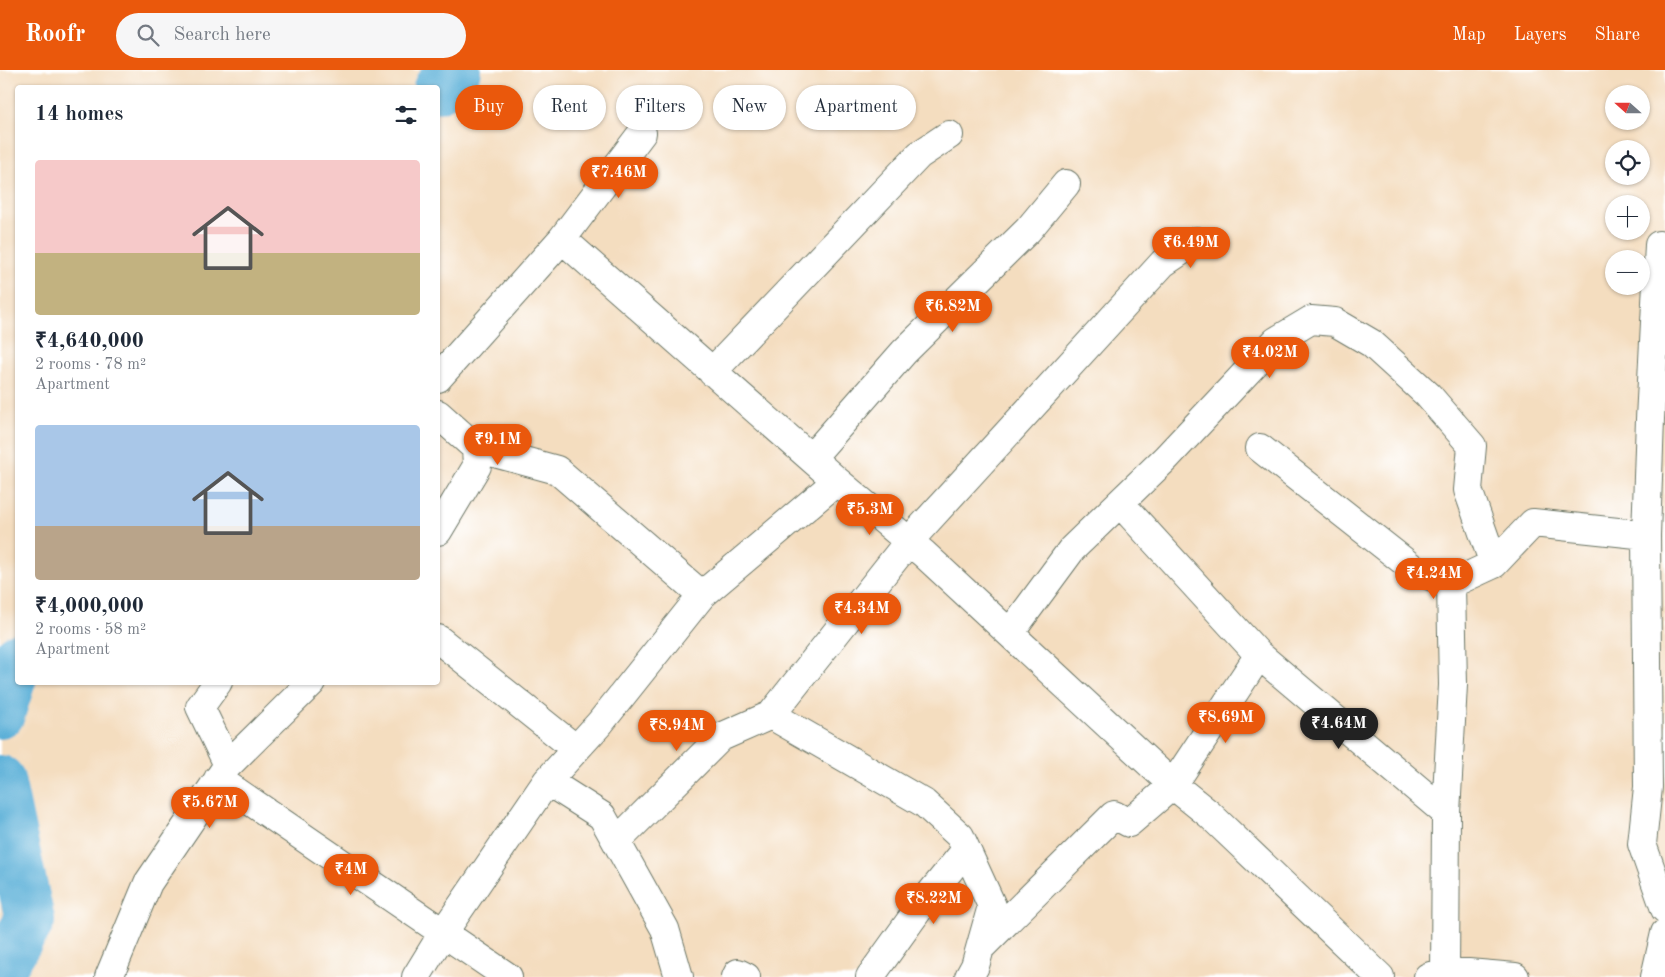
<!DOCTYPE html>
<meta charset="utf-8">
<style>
:root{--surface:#fff;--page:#f6f6f7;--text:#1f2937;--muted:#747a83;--accent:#ea580c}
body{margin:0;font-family:"Old Standard TT",serif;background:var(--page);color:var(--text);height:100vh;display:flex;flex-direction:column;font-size:19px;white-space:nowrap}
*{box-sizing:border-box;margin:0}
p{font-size:16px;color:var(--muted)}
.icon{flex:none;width:28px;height:28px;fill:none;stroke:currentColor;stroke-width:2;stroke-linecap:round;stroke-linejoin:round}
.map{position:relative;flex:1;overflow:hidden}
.drawer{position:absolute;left:15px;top:15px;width:425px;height:600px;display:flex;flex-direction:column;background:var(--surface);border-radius:5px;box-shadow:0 1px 4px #0004}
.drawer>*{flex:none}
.guide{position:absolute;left:455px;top:15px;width:475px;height:45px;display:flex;gap:10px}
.needle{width:32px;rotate:291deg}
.controls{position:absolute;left:1605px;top:15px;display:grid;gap:10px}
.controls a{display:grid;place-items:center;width:45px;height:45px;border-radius:50%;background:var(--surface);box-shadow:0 1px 4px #0004;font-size:25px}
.price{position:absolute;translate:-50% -42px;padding:0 11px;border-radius:18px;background:var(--accent);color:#fff;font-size:16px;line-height:32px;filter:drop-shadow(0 1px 2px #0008)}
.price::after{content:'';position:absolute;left:50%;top:30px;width:15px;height:11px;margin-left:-8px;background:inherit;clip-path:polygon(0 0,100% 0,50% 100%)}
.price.on{background:#222;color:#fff}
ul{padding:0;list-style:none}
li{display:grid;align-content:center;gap:10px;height:265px;padding:0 20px}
li span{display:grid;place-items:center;height:155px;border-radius:5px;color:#555}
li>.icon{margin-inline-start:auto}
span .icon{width:90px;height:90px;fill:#fffc;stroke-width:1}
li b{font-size:21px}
h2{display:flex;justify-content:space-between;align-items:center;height:60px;padding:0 20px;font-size:21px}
.tag{padding:0 18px;border-radius:22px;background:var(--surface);box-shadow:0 1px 4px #0004;font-size:18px;line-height:45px}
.tag.on{background:var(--accent);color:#fff}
header{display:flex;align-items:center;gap:30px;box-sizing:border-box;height:70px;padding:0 25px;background:var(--accent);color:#fff}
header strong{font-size:24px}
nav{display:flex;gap:28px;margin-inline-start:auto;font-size:18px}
.search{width:350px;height:45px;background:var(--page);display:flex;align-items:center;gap:12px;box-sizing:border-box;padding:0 18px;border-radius:28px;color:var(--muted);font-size:19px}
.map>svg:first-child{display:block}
</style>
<header>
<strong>Roofr</strong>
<div class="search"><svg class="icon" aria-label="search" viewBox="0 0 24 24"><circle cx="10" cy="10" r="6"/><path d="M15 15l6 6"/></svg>Search here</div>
<nav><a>Map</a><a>Layers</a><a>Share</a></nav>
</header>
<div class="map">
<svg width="1665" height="907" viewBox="0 0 1665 907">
<rect width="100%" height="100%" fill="#fff"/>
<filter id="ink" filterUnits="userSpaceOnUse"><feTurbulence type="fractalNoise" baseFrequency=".02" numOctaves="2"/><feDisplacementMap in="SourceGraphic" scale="10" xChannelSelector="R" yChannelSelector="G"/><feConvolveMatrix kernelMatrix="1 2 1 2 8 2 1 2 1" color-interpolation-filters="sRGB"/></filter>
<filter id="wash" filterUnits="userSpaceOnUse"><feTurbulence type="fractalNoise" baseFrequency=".0096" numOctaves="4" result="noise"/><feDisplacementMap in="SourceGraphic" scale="20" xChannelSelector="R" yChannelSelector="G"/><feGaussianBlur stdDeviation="1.12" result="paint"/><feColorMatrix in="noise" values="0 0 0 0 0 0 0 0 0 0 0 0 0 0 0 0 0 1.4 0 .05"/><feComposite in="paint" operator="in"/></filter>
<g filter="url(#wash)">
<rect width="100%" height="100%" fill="#f4ddbf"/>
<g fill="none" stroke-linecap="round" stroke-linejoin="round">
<path stroke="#5cb0d8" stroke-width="50" d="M438 18 456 0
M0 644 18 588
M0 710 30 850 0 900"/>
</g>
</g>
<g filter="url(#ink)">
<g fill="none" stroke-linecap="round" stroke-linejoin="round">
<g stroke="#6a7565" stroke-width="30">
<path id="minor" d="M562 169 642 63
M1659 175 1650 349 1646 465 1648 717 1642 774 1665 839
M712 302 919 85 949 65
M438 308 562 169 837 411
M438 344 476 378 477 396 438 461
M476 378 557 400 702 525
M1260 378 1415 500 1451 514 1494 494 1533 453 1646 465
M811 388 904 282 1028 160 1066 114
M1010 563 1072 479 1166 388 1276 271 1311 250 1335 252 1371 273 1428 325 1472 376 1468 420 1494 494
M438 569 576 679
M1259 585 1446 743
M218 612 200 637 228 695
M218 709 508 907
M547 711 602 746 665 859 679 907
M617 771 721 667 771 645
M981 877 1114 745 1129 753 1173 715 1259 585 1120 433
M109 907 148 813 228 695 312 612
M416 907 443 863 547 711 600 653 702 525 837 411 924 484 1173 715 1209 744 1380 907
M736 907 738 903 746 907
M870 907 926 829 966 780
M969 907 975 896 992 836 960 766 924 733 771 645 909 471 1163 193 1196 171
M1428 907 1445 901 1515 907
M1445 907 1446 743 1453 615 1451 514
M1655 907 1665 863"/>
</g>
<use href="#minor" stroke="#fff" stroke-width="28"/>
</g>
</g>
</svg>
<div class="controls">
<a><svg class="needle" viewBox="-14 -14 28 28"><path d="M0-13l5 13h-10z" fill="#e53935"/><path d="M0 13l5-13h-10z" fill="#747a83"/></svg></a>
<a><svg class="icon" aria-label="locate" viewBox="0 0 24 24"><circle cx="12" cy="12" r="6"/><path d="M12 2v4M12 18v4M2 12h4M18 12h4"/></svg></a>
<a>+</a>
<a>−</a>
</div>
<b class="price" style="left:619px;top:129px">₹7.46M</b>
<b class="price" style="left:1191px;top:199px">₹6.49M</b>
<b class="price" style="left:953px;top:263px">₹6.82M</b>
<b class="price" style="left:1270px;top:309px">₹4.02M</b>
<b class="price" style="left:498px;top:396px">₹9.1M</b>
<b class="price" style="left:870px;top:466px">₹5.3M</b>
<b class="price" style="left:1434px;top:530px">₹4.24M</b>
<b class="price" style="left:862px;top:565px">₹4.34M</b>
<b class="price" style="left:1226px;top:674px">₹8.69M</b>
<b class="price on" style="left:1339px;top:680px">₹4.64M</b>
<b class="price" style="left:677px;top:682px">₹8.94M</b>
<b class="price" style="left:210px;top:759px">₹5.67M</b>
<b class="price" style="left:351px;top:826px">₹4M</b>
<b class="price" style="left:934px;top:855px">₹8.22M</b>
<div class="guide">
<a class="tag on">Buy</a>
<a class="tag">Rent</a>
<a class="tag">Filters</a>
<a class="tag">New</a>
<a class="tag">Apartment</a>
</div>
<section class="drawer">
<h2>14 homes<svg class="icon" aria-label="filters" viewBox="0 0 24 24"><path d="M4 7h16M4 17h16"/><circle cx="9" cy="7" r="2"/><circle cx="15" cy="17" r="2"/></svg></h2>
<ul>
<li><span style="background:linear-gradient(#f6c9c9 60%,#c2b280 0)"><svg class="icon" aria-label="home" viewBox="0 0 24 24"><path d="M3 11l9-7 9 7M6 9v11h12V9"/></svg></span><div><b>₹4,640,000</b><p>2 rooms · 78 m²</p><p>Apartment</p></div></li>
<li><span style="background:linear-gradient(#a9c7e8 65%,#b9a48a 0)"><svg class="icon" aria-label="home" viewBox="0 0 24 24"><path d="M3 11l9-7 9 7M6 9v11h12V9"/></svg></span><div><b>₹4,000,000</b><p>2 rooms · 58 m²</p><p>Apartment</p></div></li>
</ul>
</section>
</div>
